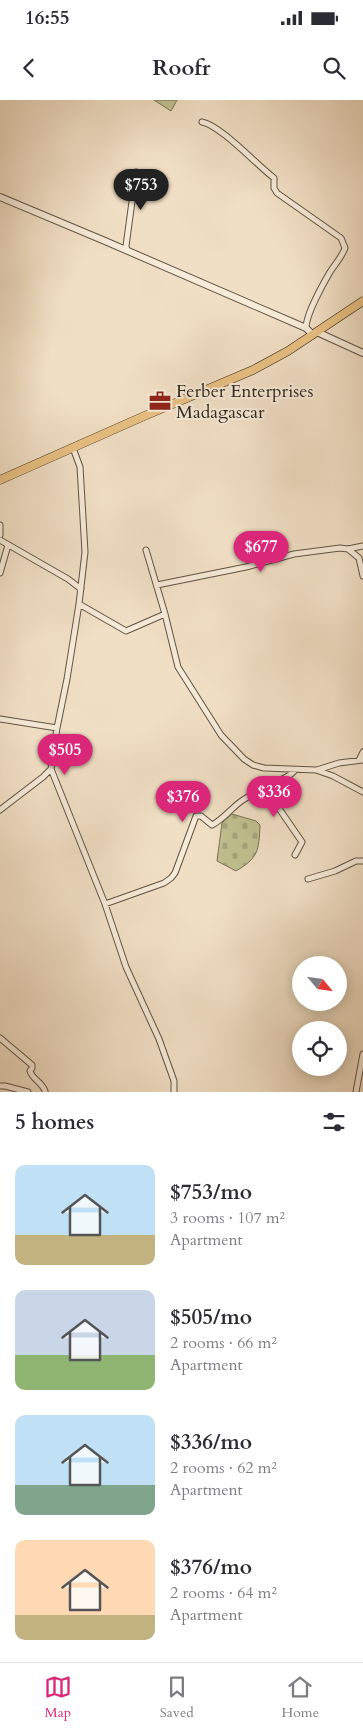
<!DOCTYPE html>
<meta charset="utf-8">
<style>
:root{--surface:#fff;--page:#f2f2f3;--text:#2b2b33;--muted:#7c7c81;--line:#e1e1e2;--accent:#db2777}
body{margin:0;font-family:Cardo,serif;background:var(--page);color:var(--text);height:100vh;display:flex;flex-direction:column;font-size:19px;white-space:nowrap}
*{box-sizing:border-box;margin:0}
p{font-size:16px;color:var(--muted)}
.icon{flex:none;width:28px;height:28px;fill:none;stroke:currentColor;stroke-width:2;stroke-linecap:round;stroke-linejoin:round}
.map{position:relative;height:992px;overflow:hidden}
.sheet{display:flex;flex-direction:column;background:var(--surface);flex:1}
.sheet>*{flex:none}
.needle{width:32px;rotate:119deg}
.fabs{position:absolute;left:292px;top:856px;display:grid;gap:10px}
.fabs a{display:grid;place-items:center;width:55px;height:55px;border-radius:50%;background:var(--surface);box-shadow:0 2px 12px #0003;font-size:25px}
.price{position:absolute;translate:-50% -42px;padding:0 11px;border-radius:18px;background:var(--accent);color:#fff;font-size:16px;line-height:32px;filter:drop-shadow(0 1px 2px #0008)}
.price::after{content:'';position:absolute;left:50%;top:30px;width:15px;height:11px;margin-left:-8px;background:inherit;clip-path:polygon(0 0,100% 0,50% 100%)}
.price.on{background:#222;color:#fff}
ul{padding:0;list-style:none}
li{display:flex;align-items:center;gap:15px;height:125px;padding:0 15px}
li span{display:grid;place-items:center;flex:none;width:140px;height:100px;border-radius:10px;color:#555}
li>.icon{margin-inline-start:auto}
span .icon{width:60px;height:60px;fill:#fffc;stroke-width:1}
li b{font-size:21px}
h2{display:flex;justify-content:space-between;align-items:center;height:60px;padding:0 15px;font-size:21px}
.status{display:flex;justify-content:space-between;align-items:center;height:35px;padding:0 25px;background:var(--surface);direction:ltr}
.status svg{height:14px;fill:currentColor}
header{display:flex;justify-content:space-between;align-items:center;height:65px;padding:0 15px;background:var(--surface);font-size:22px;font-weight:700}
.tab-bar{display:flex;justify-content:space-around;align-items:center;height:70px;border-top:1px solid var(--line);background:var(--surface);font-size:14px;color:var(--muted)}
.tab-bar a{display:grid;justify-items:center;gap:2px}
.tab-bar .on{color:var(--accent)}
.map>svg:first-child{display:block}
</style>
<div class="status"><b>16:55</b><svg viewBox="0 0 49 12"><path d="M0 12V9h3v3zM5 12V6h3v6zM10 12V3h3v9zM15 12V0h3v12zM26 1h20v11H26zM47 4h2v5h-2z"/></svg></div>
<header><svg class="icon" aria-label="back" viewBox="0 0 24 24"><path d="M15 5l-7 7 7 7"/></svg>Roofr<svg class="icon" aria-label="search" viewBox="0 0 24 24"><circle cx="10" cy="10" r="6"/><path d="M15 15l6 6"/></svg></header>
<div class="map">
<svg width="363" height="992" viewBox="0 0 363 992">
<defs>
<pattern id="cemetery-stones" width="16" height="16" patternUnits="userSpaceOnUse" patternTransform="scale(1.25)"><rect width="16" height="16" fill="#c1c090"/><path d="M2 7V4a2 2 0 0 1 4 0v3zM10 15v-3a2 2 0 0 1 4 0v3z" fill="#a6a57c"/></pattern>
</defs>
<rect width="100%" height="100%" fill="#f1dfc5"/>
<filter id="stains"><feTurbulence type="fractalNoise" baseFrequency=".004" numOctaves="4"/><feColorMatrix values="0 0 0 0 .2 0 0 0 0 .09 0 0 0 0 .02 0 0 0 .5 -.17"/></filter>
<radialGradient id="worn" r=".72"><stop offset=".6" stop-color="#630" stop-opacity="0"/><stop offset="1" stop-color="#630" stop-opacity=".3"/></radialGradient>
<path fill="url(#cemetery-stones)" stroke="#787254" d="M232 714 256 721 260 725C259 751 258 758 236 771L217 761 222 723Z"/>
<path fill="#c1c090" stroke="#787254" d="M154 0H177L171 11Z"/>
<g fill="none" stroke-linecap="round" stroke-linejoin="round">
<g stroke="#5f5444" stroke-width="7">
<path id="minor" d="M202 22C220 25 257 65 274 78V88L277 93 341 138 345 148C342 157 335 164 330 172 323 184 306 215 306 228
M127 150 126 146 136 72
M73 348 80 367 85 452 79 504 67 579 57 628 51 669 105 804 126 867 159 939 174 981V992
M0 425V435
M0 440 68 479 81 489
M348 449 359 458 363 476
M146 450 165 514
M0 473 8 445
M157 485 246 467 294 454 340 448 348 449 363 446
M79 504 126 531 165 514 178 567 221 635 244 659 253 665 264 668 316 670 333 676 363 692
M0 619 57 628
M359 660 363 652
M317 670 339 663 363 660
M277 682 278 707 302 742 295 755
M0 710 43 677 51 669
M308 779 335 771 356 761H363
M105 804 164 783 171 778 175 773 196 716H201L212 725C224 719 232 707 243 700 252 694 262 688 271 684 280 679 288 679 295 670
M0 938 32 965V968L30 971C32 979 42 982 45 991
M0 986H5L28 992
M356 992 363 954"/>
</g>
<g stroke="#5f5444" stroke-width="8">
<path id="tertiary" d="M0 97 105 141 306 228 313 235
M317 232 363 253"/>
</g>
<g stroke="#2e2519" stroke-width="9">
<path id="primary" d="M0 380 142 317 253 270 288 251 363 201"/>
</g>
<use href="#minor" stroke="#f6ead9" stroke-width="5"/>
<use href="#tertiary" stroke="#f6ead9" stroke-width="6"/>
<use href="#primary" stroke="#e8c082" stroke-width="8"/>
</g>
<defs>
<g id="office-bare" transform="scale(1.725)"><path d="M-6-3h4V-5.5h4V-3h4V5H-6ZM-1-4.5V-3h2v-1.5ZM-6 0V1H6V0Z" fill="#8f2418" stroke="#f6ead9" stroke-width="2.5" paint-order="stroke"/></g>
</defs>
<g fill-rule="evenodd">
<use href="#office-bare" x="160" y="301"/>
</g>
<g text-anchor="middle" stroke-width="4" stroke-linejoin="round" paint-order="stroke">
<g font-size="18" fill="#2e2519" stroke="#f6ead9" text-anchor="start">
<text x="176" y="297">Ferber Enterprises<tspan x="176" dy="21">Madagascar</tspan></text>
</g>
</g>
<rect width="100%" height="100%" filter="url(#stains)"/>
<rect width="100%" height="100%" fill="url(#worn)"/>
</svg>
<div class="fabs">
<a><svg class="needle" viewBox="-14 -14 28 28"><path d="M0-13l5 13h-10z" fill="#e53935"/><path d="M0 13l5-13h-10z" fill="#7c7c81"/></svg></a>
<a><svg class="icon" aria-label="locate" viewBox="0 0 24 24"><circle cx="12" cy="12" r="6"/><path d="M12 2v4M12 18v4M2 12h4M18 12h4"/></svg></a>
</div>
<b class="price on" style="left:141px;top:111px">$753</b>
<b class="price" style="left:261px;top:473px">$677</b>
<b class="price" style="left:65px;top:676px">$505</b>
<b class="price" style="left:274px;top:718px">$336</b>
<b class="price" style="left:183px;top:723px">$376</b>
</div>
<section class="sheet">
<h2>5 homes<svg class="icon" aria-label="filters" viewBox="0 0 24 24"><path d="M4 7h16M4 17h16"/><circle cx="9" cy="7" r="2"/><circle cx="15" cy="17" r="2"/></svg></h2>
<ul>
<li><span style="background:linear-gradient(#bfe0f5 70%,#c2b280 0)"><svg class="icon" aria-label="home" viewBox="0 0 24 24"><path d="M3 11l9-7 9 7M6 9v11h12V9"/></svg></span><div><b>$753/mo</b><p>3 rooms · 107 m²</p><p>Apartment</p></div></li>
<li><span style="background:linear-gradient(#c9d6e8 65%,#8fb573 0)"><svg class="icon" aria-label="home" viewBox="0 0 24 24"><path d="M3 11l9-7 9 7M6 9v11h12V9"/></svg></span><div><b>$505/mo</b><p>2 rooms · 66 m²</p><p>Apartment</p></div></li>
<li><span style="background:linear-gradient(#bfe0f5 70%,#7fa58c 0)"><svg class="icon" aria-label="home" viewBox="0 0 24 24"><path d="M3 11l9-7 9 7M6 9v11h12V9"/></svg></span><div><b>$336/mo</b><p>2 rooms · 62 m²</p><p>Apartment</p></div></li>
<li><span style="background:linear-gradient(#ffd9b3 75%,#c2b280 0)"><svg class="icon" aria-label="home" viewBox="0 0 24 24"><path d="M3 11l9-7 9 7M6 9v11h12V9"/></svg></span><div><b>$376/mo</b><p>2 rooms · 64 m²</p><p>Apartment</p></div></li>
</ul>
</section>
<nav class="tab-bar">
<a class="on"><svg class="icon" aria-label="map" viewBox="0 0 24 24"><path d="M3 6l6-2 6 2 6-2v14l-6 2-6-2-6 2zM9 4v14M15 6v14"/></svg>Map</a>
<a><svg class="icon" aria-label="saved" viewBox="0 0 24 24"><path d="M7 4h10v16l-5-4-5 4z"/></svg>Saved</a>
<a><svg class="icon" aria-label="home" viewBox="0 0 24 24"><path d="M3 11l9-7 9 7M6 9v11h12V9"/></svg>Home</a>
</nav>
